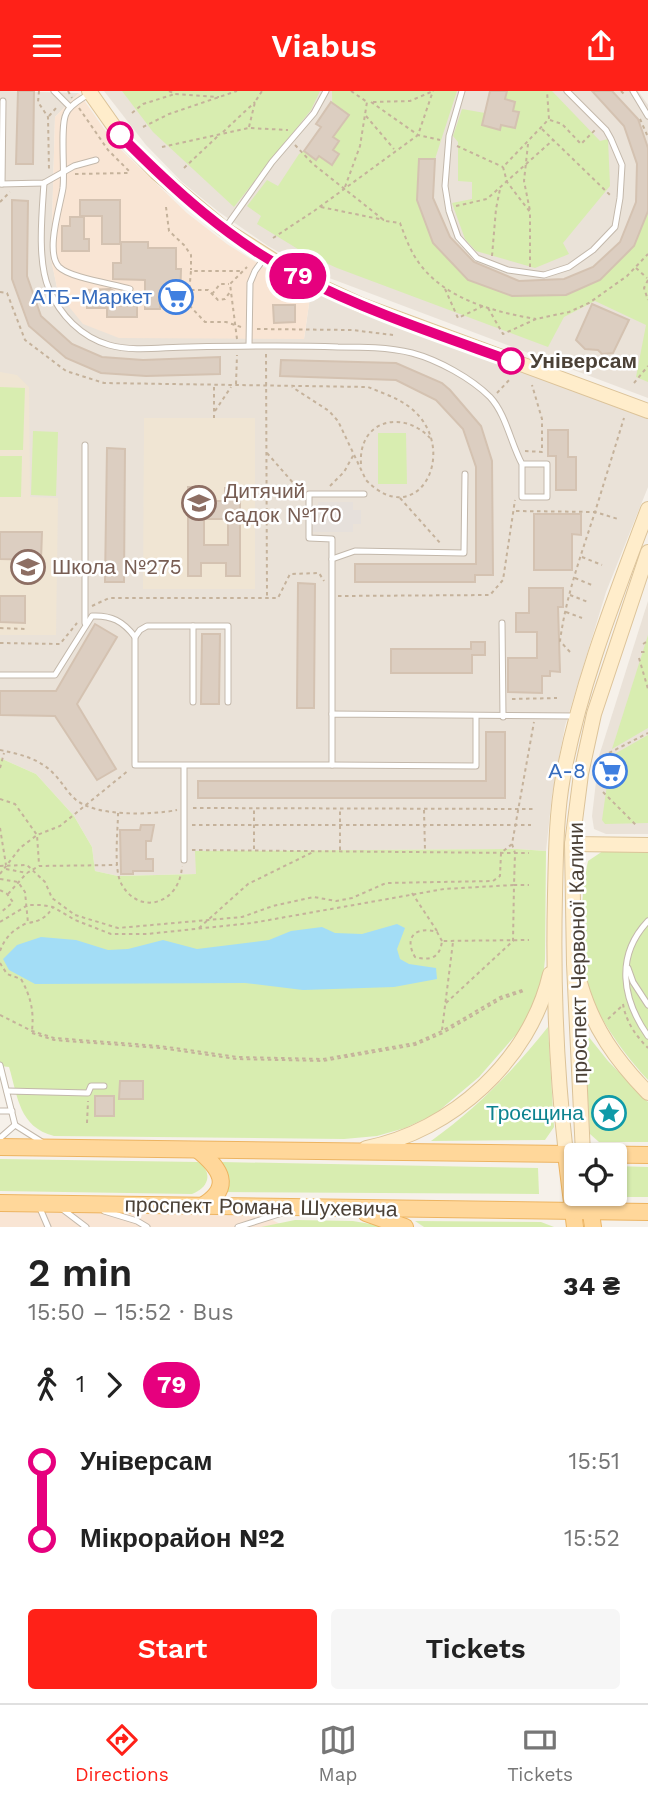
<!DOCTYPE html>
<html lang="en">
<head>
<meta charset="utf-8">
<style>
  body { margin:0; font-family:"Work Sans",sans-serif; background:#f6f6f6; color:#222; height:100vh; display:flex; flex-direction:column; font-size:26px; white-space:nowrap }
  * { box-sizing:border-box; margin:0 }
  p { font-size:23px; color:#767676 }
  .icon { flex:none; width:38px; height:38px; fill:none; stroke:currentColor; stroke-width:2; stroke-linecap:round; stroke-linejoin:round }
  .map { position:relative; height:1136px; overflow:hidden }
  .drawer { display:flex; flex-direction:column; background:#fff; flex:1 }
  .drawer>* { flex:none }
  .badge { padding:0 14px; border-radius:23px; font-size:24px; line-height:46px }
  .fabs { position:absolute; left:564px; top:1052px; display:grid; gap:14px }
  .fabs a { display:grid; place-items:center; width:63px; height:63px; border-radius:7px; background:#fff; box-shadow:0 2px 5px #0004; font-size:35px }
  .map>.badge { position:absolute; translate:-50% -50%; box-shadow:0 0 0 4px #fff }
  .legs { display:flex; align-items:center; gap:10px; height:77px; padding:0 28px; font-size:23px }
  .legs p { margin-inline-start:auto }
  .summary { display:flex; align-items:center; justify-content:space-between; height:119px; padding:0 28px }
  h1 { font-size:38px; font-weight:600; line-height:52px }
  .button { display:flex; gap:14px; margin-top:auto; padding:14px 28px }
  .button a { flex:1; height:80px; border-radius:7px; background:#ff2118; color:#fff; font-size:28px; font-weight:600; line-height:80px; text-align:center }
  .button a+a { background:#f6f6f6; color:#222 }
  ul { padding:0 28px; list-style:none }
  li { display:flex; align-items:center; gap:24px; height:77px; font-size:26px }
  li i { display:grid; place-items:center; width:10px; height:100%; margin:0 9px; background:currentColor }
  li i::after { content:''; width:18px; height:18px; margin:-9px; border:5px solid; border-radius:50%; background:#fff }
  li p { margin-inline-start:auto }
  li:first-child i { background:linear-gradient(#0000 50%,currentColor 0) }
  li:last-child i { background:linear-gradient(currentColor 50%,#0000 0) }
  header { display:flex; justify-content:space-between; align-items:center; height:91px; padding:0 28px; background:#ff2118; color:#fff; font-size:32px; font-weight:600 }
  .dock { display:flex; justify-content:space-around; align-items:center; height:98px; border-top:2px solid #e0e0e0; background:#fff; font-size:19px; color:#767676 }
  .dock a { display:grid; justify-items:center; gap:4px }
  .dock .current { color:#ff2118 }
  .map>svg:first-child { display:block }
  .residential { fill:#eae2d8 }
  .commercial { fill:#f9e5d4 }
  .industrial { fill:#e6e0db }
  .education { fill:#f0e5d3 }
  .green { fill:#d8edb0 }
  .water { fill:#a3ddf6 }
  .building { fill:#dccec1; stroke:#d4c2b1; stroke-width:2; fill-rule:evenodd }
  .lines { fill:none; stroke-linecap:round; stroke-linejoin:round }
  .lane-casing { stroke:#c3b8ab; stroke-width:7 }
  .secondary-casing { stroke:#dcc399; stroke-width:16 }
  .primary-casing { stroke:#edb461; stroke-width:18 }
  .path { stroke:#c5b29b; stroke-width:2; stroke-dasharray:3.5 3.5; stroke-linecap:butt }
  .lane { stroke:#fff; stroke-width:5 }
  .secondary { stroke:#ffedcb; stroke-width:14 }
  .primary { stroke:#ffd79a; stroke-width:16 }
  .line-1-casing { stroke:#fff; stroke-width:16 }
  .line-1 { stroke:#e6007e; stroke-width:10 }
  .stop-1-dot { fill:#fff; stroke:#e6007e; stroke-width:3.5 }
  .labels { text-anchor:middle; stroke-width:5; stroke-linejoin:round; paint-order:stroke }
  .shop-label { font-size:21px; fill:#366cbe; stroke:#fff; text-anchor:end }
  .stop-label { font-size:21px; font-weight:bold; fill:#4b4137; stroke:#fff; text-anchor:start }
  .education-label { font-size:21px; fill:#785e54; stroke:#fff; text-anchor:start }
  .street-label { font-size:21px; fill:#4b4137; stroke:#fff }
  .culture-label { font-size:21px; fill:#0d838f; stroke:#fff; text-anchor:end }
</style>
</head>
<body>
<header><svg class="icon" aria-label="menu" viewBox="0 0 24 24"><path d="M4 6h16M4 12h16M4 18h16"/></svg>Viabus<svg class="icon" aria-label="share" viewBox="0 0 24 24"><path d="M12 15V3M7 8l5-5 5 5M5 13v7h14v-7"/></svg></header>
<div class="map">
<svg width="648" height="1136" viewBox="0 0 648 1136">
  <rect width="100%" height="100%" fill="#f6f1ea"/>
  <g class="residential">
    <polygon points="0,0 79,2 55,26 51,167 58,202 304,248 311,199 372,225 648,328 648,396 606,501 565,635 552,704 546,760 517,758 196,760 196,783 118,785 95,780 92,756 74,725 36,683 0,667"/>
    <polygon points="104,0 638,0 648,14 648,307 316,182 268,155 219,121 182,91 146,54"/>
    <polygon points="648,510 648,743 606,743 594,738 592,725 599,665"/>
  </g>
  <g class="commercial">
    <polygon points="79,2 114,52 187,122 227,153 265,177 311,199 304,248 119,247 83,233 58,202 51,168 55,26"/>
    <polygon points="0,1121 261,1123 284,1135 309,1136 0,1136"/>
  </g>
  <polygon class="industrial" points="318,411 353,411 353,419 361,419 361,433 353,433 353,441 312,441 312,426 318,426"/>
  <g class="education">
    <polygon points="0,281 17,284 29,296 30,406 58,407 56,544 0,544"/>
    <polygon points="144,327 255,327 255,498 143,498"/>
  </g>
  <g class="green">
    <polygon points="122,0 320,0 311,19 234,116 153,41"/>
    <polygon points="332,0 457,0 435,68 419,68 417,109 433,152 468,189 512,205 566,204 600,189 634,155 648,120 648,291 636,286 646,234 595,210 564,226 548,256 337,177 306,163 257,133 261,125 247,115 267,89 278,95 299,63 304,60 316,68 333,59"/>
    <polygon points="507,0 552,0 600,50 608,48 610,95 563,152 569,163 535,177 476,160 465,148 452,112 472,108 472,91 458,90 458,51 453,45 462,18 485,22 482,34 500,38 501,34 515,37 519,22 513,20 515,11 505,8"/>
    <polygon points="0,296 25,297 23,359 0,359"/>
    <polygon points="33,340 58,341 56,405 31,404"/>
    <polygon points="378,342 406,342 407,393 378,393"/>
    <polygon points="0,365 22,365 21,406 0,406"/>
    <polygon points="648,544 648,637 612,658"/>
    <polygon points="648,644 648,732 605,733 602,729 611,665"/>
    <path d="M0 667 36 683 74 725 92 756 95 780 118 785 196 783 195 760 517 758 546 760 545 868 543 888 527 931 479 986 435 1023 405 1037 377 1045 344 1048 54 1045C19 1036 18 1006 9 976L0 975Z"/>
    <path d="M603 760 648 761V989C627 967 599 929 589 899 578 864 580 806 588 770Z"/>
    <path d="M548 936 554 1036 545 1049 431 1050C476 1018 513 980 548 936Z"/>
    <polygon points="584,940 608,970 648,1011 648,1051 599,1051 590,1043"/>
    <path d="M0 1068 198 1071C214 1082 208 1097 192 1103L0 1100Z"/>
    <polygon points="221,1071 538,1077 539,1103 221,1101"/>
    <polygon points="614,1075 648,1076 648,1106 609,1106 609,1103 614,1102"/>
    <polygon points="295,1129 353,1130 388,1136 261,1136"/>
    <polygon points="415,1130 541,1131 554,1136 424,1136"/>
  </g>
  <polygon class="water" points="397,833 405,837 397,858 400,868 409,873 436,877 437,888 394,896 303,899 245,892 35,893 9,879 3,868 17,854 41,846 76,849 108,859 128,858 163,849 197,858 269,849 291,840 322,836 335,842 362,843"/>
  <g class="building">
    <polygon points="18,0 34,0 33,73 16,73"/>
    <polygon points="490,0 507,0 505,8 515,11 513,20 519,21 515,37 501,34 500,39 482,34"/>
    <polygon points="592,0 612,0 638,28 648,57 648,120 634,155 600,189 566,204 512,205 468,189 433,152 417,109 419,68 435,68 433,107 450,146 474,171 519,190 564,188 593,176 620,151 636,111 637,73 624,35"/>
    <polygon points="331,11 349,24 333,46 339,50 333,59 339,63 332,74 319,65 316,69 304,60 321,36 316,33"/>
    <polygon points="12,109 28,110 27,185 41,225 72,253 102,266 143,269 220,266 220,283 146,285 101,282 66,267 29,235 12,188"/>
    <polygon points="80,109 120,109 120,153 102,153 102,125 80,125"/>
    <polygon points="70,126 84,126 84,148 89,148 89,160 62,160 62,135 70,135"/>
    <polygon points="121,151 148,151 148,157 176,157 176,178 181,178 180,212 160,212 160,218 145,218 145,189 113,188 113,172 121,172"/>
    <polygon points="110,198 114,200 114,215 137,214 137,226 107,226 107,217 87,217 87,199"/>
    <polygon points="592,213 629,229 613,262 602,263 598,259 585,258 576,249"/>
    <polygon points="273,214 295,214 295,231 274,232"/>
    <polygon points="281,269 396,272 442,292 450,299 481,335 492,370 493,484 475,484 475,491 355,491 355,473 476,473 476,376 463,338 436,309 396,289 280,285"/>
    <polygon points="548,339 568,339 568,366 576,366 576,399 556,399 556,365 548,365"/>
    <polygon points="107,357 125,358 124,491 105,491"/>
    <path d="M188 396H202V410H225V397H240V485H226V472H201V485H188ZM204 428H228V454H204Z"/>
    <polygon points="534,423 581,423 581,444 572,443 572,479 534,479"/>
    <polygon points="0,441 42,441 41,469 0,468"/>
    <polygon points="298,492 315,493 314,617 297,617"/>
    <polygon points="529,497 563,497 563,516 558,516 560,581 550,580 550,585 542,585 542,602 508,601 508,567 537,567 537,541 516,541 516,522 529,522"/>
    <polygon points="0,505 25,505 25,532 0,531"/>
    <polygon points="95,533 117,546 77,613 116,678 97,689 55,625 0,624 0,600 56,600"/>
    <polygon points="202,543 220,543 219,613 201,613"/>
    <polygon points="471,551 485,551 485,564 472,564 472,582 391,582 391,558 471,558"/>
    <polygon points="486,641 505,641 505,707 198,707 198,690 486,690"/>
    <polygon points="141,734 154,734 151,750 146,750 146,768 153,768 153,780 133,780 133,783 121,783 120,739 140,739"/>
    <polygon points="120,990 143,990 143,1008 119,1008"/>
    <rect x="95" y="1005" width="19" height="20"/>
  </g>
  <g class="lines">
    <g class="lane-casing">
      <g id="lane">
        <polyline points="54,0 70,16"/>
        <polyline points="462,0 449,45 445,95 449,120 458,146 477,167 508,179 544,184 569,176 593,159 615,136 620,107 622,74 611,48 606,39 567,0"/>
        <polyline points="633,0 648,25"/>
        <path d="M90 2C82 8 69 14 66 23 60 35 65 79 63 97 60 116 45 161 59 176 70 187 114 193 130 198"/>
        <path d="M44 92C42 122 37 171 49 198 60 224 81 246 109 254 134 261 163 256 189 256 238 255 288 254 338 256 362 256 388 256 412 262 438 269 471 287 490 306 506 323 511 353 522 373H547V406H522V373"/>
        <polyline points="0,93 44,92 74,75 96,69"/>
        <polyline points="2,93 3,10"/>
        <polyline points="226,136 272,71 314,22 326,0"/>
        <polyline points="249,254 250,192 255,180 265,166"/>
        <polyline points="85,354 85,532"/>
        <polyline points="332,468 332,448 309,447 309,403 364,403"/>
        <polyline points="502,532 503,626"/>
        <polyline points="135,546 140,539 147,535 228,535 228,611"/>
        <path d="M0 584H55L92 525C111 524 123 530 135 546V674H332V623L576 625"/>
        <polyline points="193,611 193,535"/>
        <polyline points="332,623 332,468 355,460 464,462 465,383"/>
        <polyline points="332,674 476,675 476,625"/>
        <polyline points="184,675 184,769"/>
        <path d="M648 830C615 865 622 908 648 945"/>
        <polyline points="628,877 633,891 648,914"/>
        <polyline points="0,974 15,1034 42,1051"/>
        <polyline points="7,1000 88,1002 91,995 104,995"/>
        <polyline points="0,1020 12,1020"/>
        <polyline points="0,1047 15,1034"/>
        <polyline points="39,1115 48,1136"/>
        <polyline points="61,1117 86,1136"/>
        <polyline points="104,1120 137,1130 147,1136"/>
        <polyline points="238,1136 282,1122"/>
      </g>
    </g>
    <g class="secondary-casing">
      <g id="secondary">
        <polyline points="89,0 120,44 156,81 224,138 298,185 361,214 648,320"/>
        <polyline points="572,753 648,754"/>
        <path d="M580 892C593 937 616 969 648 1002"/>
        <path d="M366 1057C452 1040 530 969 550 883"/>
        <path d="M566 1063C556 977 553 889 555 803 556 764 556 725 563 686 580 594 615 506 648 418"/>
        <polyline points="583,1063 574,873 572,753 581,683 594,623 648,461"/>
      </g>
    </g>
    <g class="primary-casing">
      <g id="primary">
        <polyline points="0,1056 648,1064"/>
        <path d="M198 1059C220 1077 234 1096 202 1115"/>
        <polyline points="566,1063 575,1136"/>
        <polyline points="588,1102 593,1136"/>
        <polyline points="0,1112 648,1121"/>
        <polyline points="366,1122 405,1136"/>
      </g>
    </g>
    <g class="path">
      <polyline points="39,0 38,11 48,26 49,79"/>
      <polyline points="68,0 72,7"/>
      <polyline points="169,0 175,3 219,6"/>
      <polyline points="351,0 367,11"/>
      <polyline points="621,0 626,5"/>
      <polyline points="371,11 418,44 440,49"/>
      <polyline points="373,11 410,10 431,1"/>
      <polyline points="79,17 108,59 130,81"/>
      <polyline points="132,22 143,13 175,3"/>
      <polyline points="49,25 57,16"/>
      <polyline points="366,25 394,58"/>
      <polyline points="640,28 648,46"/>
      <polyline points="550,29 562,33 581,53 595,39"/>
      <polyline points="143,36 169,23 237,0"/>
      <polyline points="249,36 255,11 262,0"/>
      <polyline points="542,38 611,105"/>
      <polyline points="223,41 255,11"/>
      <polyline points="528,53 524,90 530,120"/>
      <path d="M295 54 313 73 385 130 400 132C405 145 410 160 419 172 445 208 494 221 536 228"/>
      <polyline points="457,55 503,76"/>
      <polyline points="162,56 249,37 288,39"/>
      <polyline points="184,77 219,44"/>
      <polyline points="75,83 130,82"/>
      <polyline points="345,96 360,55 367,11"/>
      <polyline points="0,111 10,101"/>
      <polyline points="456,115 487,108 553,49"/>
      <polyline points="166,116 169,140 184,154 191,164 191,179"/>
      <polyline points="321,116 384,129"/>
      <polyline points="273,147 314,120 418,44 433,0"/>
      <polyline points="492,165 496,118 500,98"/>
      <polyline points="530,176 530,121 507,91 503,76 549,28 547,0"/>
      <polyline points="636,177 647,187"/>
      <polyline points="648,189 644,197 648,209"/>
      <polyline points="445,198 458,227 483,215"/>
      <polyline points="191,199 208,199 218,209 225,208 230,201"/>
      <path d="M0 201 7 202 25 249 66 280 104 292 368 296C382 302 399 307 412 318 461 360 417 442 366 389L338 330 329 320 292 296"/>
      <polyline points="212,203 220,193 229,193"/>
      <polyline points="488,217 503,243 536,228 569,221 589,212 627,185 648,163"/>
      <polyline points="241,236 226,231 205,231 188,213 191,180 243,180"/>
      <polyline points="257,238 352,239 393,244"/>
      <polyline points="237,248 230,193 247,176"/>
      <polyline points="266,263 267,506"/>
      <polyline points="634,292 648,275"/>
      <polyline points="236,293 237,264"/>
      <polyline points="214,296 214,327"/>
      <polyline points="497,302 511,287"/>
      <polyline points="215,320 231,296"/>
      <polyline points="525,360 542,361 542,328 532,294"/>
      <polyline points="267,362 302,402"/>
      <path d="M361 373C358 329 403 318 430 347"/>
      <polyline points="330,395 344,381 354,363"/>
      <polyline points="400,407 441,453"/>
      <polyline points="516,420 595,421 624,327"/>
      <polyline points="582,466 602,474"/>
      <polyline points="575,487 594,495"/>
      <polyline points="570,504 588,511"/>
      <polyline points="338,505 490,504 503,489 515,409"/>
      <polyline points="92,515 109,507 278,507 290,483 319,482 324,490"/>
      <polyline points="566,521 582,527"/>
      <polyline points="0,537 26,538"/>
      <polyline points="0,552 60,553 77,532"/>
      <polyline points="643,553 648,550"/>
      <path d="M570 561 560 550C566 505 581 464 595 421L618 428"/>
      <polyline points="641,561 648,561"/>
      <polyline points="639,567 648,598"/>
      <polyline points="512,608 557,607"/>
      <path d="M0 659C20 663 40 668 54 683 62 691 67 701 75 708 95 726 152 724 177 719"/>
      <polyline points="609,662 648,642"/>
      <polyline points="0,677 4,662"/>
      <polyline points="603,701 636,734"/>
      <polyline points="0,708 15,713 37,744 39,773"/>
      <polyline points="193,717 533,718"/>
      <polyline points="424,719 425,759"/>
      <path d="M118 722C118 740 113 780 122 794 140 825 180 813 182 775"/>
      <polyline points="192,734 531,734"/>
      <polyline points="0,737 6,774"/>
      <polyline points="254,758 254,718"/>
      <polyline points="192,759 515,762 512,753 534,631"/>
      <polyline points="340,759 340,719"/>
      <polyline points="0,775 27,774 45,791 52,807 75,824 118,837 242,826 273,815 314,806 336,810 352,807 386,792 493,790 500,785 501,762 512,753"/>
      <polyline points="6,778 27,782 39,775 117,774"/>
      <polyline points="0,783 20,757 37,744 60,735 129,679"/>
      <path d="M0 788 18 791 25 801 28 832C40 830 46 827 53 816"/>
      <polyline points="0,799 7,803 13,811 0,822"/>
      <polyline points="412,802 437,840"/>
      <polyline points="8,803 25,784"/>
      <polyline points="0,831 28,814 41,814 53,816 75,829 111,843 147,843 252,832 444,798 514,794 515,762 529,762"/>
      <polyline points="199,837 248,793 313,761"/>
      <path d="M442 850 437 841C417 835 403 845 415 866 430 870 440 867 442 850L529 849"/>
      <path d="M0 860C5 846 14 838 27 832"/>
      <path d="M0 872 7 883 21 888C31 906 34 920 32 940"/>
      <polyline points="446,912 513,850 514,794 529,794"/>
      <path d="M623 913C626 931 636 945 648 957"/>
      <polyline points="0,924 32,940 54,947 160,955 238,966 323,968 415,952 442,940 500,906 525,898"/>
      <polyline points="608,928 622,915"/>
      <polyline points="442,939 453,851"/>
      <polyline points="32,942 54,949 160,957 237,968 323,970 415,954 443,942 501,908 524,900"/>
      <polyline points="87,1032 88,1010"/>
    </g>
    <use href="#lane" class="lane"/>
    <use href="#secondary" class="secondary"/>
    <use href="#primary" class="primary"/>
  </g>
  <g class="lines">
    <g class="line-1-casing">
      <path id="line-1" d="M120 44C173 98 230 150 298 185 366 220 439 244 511 270"/>
    </g>
    <use href="#line-1" class="line-1"/>
  </g>
  <defs>
    <g id="supermarket-ring" transform="scale(1.75)"><circle r="9.5" fill="#fff" stroke="#3f7fe0" stroke-width="1.5"/><path d="M-6-5.5h2.5l.6 2H6L4.5 2H-2.5L-4.4-4H-6ZM-1.5 3.2a1.3 1.3 0 1 0 .1 0ZM3 3.2a1.3 1.3 0 1 0 .1 0Z" fill="#3f7fe0"/></g>
    <g id="school-ring" transform="scale(1.75)"><circle r="9.5" fill="#fff" stroke="#8d6e63" stroke-width="1.5"/><path d="M0-5L7-2L0 1L-7-2ZM-4 1L0 2.5L4 1V4Q0 6-4 4Z" fill="#8d6e63"/></g>
    <g id="sight-ring" transform="scale(1.75)"><circle r="9.5" fill="#fff" stroke="#0f9aa8" stroke-width="1.5"/><path d="M0-6L1.8-2.2L6-1.7L2.9 1.2L3.7 5.4L0 3.3L-3.7 5.4L-2.9 1.2L-6-1.7L-1.8-2.2Z" fill="#0f9aa8"/></g>
  </defs>
  <g fill-rule="evenodd">
    <use href="#supermarket-ring" x="176" y="206"/>
    <use href="#school-ring" x="199" y="412"/>
    <use href="#school-ring" x="28" y="476"/>
    <use href="#supermarket-ring" x="610" y="680"/>
    <use href="#sight-ring" x="609" y="1022"/>
  </g>
  <g class="stop-1-dot">
    <circle cx="120" cy="44" r="12"/>
    <circle cx="511" cy="270" r="12"/>
  </g>
  <g class="labels">
    <g class="shop-label">
      <text x="152" y="213">АТБ-Маркет</text>
      <text x="586" y="687">А-8</text>
    </g>
    <g class="stop-label">
      <text x="530" y="277">Універсам</text>
    </g>
    <g class="education-label">
      <text x="224" y="407">Дитячий<tspan x="224" dy="24">садок №170</tspan></text>
      <text x="52" y="483">Школа №275</text>
    </g>
    <g class="street-label">
      <text transform="translate(578 862) rotate(-91)" y="7">проспект Червоної Калини</text>
      <text transform="translate(261 1116) rotate(1)" y="7">проспект Романа Шухевича</text>
    </g>
    <g class="culture-label">
      <text x="584" y="1029">Троєщина</text>
    </g>
  </g>
</svg>
<div class="fabs">
<a><svg class="icon" aria-label="locate" viewBox="0 0 24 24"><circle cx="12" cy="12" r="6"/><path d="M12 2v4M12 18v4M2 12h4M18 12h4"/></svg></a>
</div>
<b class="badge" style="left:298px;top:185px;background:#e6007e;color:#fff">79</b>
</div>
<section class="drawer">
<div class="summary"><div><h1>2 min</h1><p>15:50 – 15:52 · Bus</p></div><b>34 ₴</b></div>
<div class="legs"><svg class="icon" aria-label="walk" viewBox="0 0 24 24"><circle cx="13" cy="4" r="2"/><path d="M13 8l-2 6 4 7M11 14l-3 7M7 12l3-4h3l4 4"/></svg>1<svg class="icon" aria-label="forward" viewBox="0 0 24 24"><path d="M9 5l7 7-7 7"/></svg><b class="badge" style="background:#e6007e;color:#fff">79</b></div>
<ul>
<li><i style="color:#e6007e"></i><b>Універсам</b><p>15:51</p></li>
<li><i style="color:#e6007e"></i><b>Мікрорайон №2</b><p>15:52</p></li>
</ul>
<div class="button"><a>Start</a><a>Tickets</a></div>
</section>
<nav class="dock">
<a class="current"><svg class="icon" aria-label="directions" viewBox="0 0 24 24"><path d="M12 3l9 9-9 9-9-9zM9 14v-3h6M13 9l2 2-2 2"/></svg>Directions</a>
<a><svg class="icon" aria-label="map" viewBox="0 0 24 24"><path d="M3 6l6-2 6 2 6-2v14l-6 2-6-2-6 2zM9 4v14M15 6v14"/></svg>Map</a>
<a><svg class="icon" aria-label="tickets" viewBox="0 0 24 24"><path d="M3 7h18v10H3zM15 7v10"/></svg>Tickets</a>
</nav>
</body>
</html>
